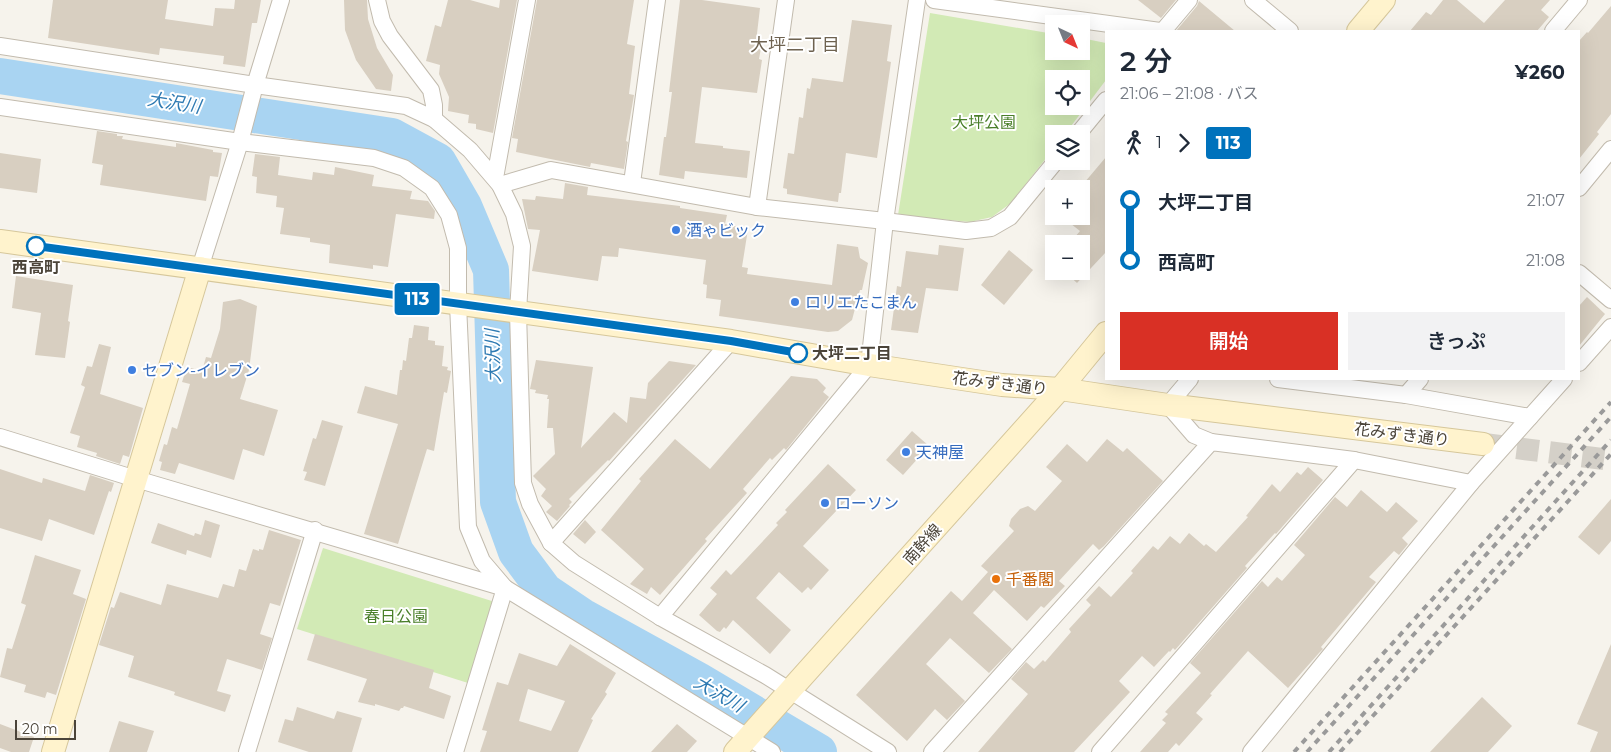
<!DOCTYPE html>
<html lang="ja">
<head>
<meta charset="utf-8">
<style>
  body { margin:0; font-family:Montserrat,"Noto Sans JP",sans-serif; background:#f2f2f3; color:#1f2937; height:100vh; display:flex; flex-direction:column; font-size:19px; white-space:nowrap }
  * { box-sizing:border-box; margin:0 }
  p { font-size:16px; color:#747a83 }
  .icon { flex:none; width:28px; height:28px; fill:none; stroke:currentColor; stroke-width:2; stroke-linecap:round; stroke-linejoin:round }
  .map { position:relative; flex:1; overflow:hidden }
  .side { position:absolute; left:1105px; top:30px; width:475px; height:350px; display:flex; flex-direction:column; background:#fff; border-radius:0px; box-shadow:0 5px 20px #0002 }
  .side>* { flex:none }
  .badge { padding:0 10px; border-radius:4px; font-size:18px; line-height:32px }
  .needle { width:32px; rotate:137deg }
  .fabs { position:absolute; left:1045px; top:15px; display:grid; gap:10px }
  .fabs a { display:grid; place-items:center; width:45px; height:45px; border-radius:0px; background:#fff; box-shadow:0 5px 20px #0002; font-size:25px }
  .scale { position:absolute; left:15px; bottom:12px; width:61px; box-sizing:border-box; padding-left:5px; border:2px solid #4b4439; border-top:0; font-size:14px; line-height:18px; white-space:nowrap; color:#4b4439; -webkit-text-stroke:4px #fff; paint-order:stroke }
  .map>.badge { position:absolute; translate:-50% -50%; box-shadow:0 0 0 2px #fff }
  .legs { display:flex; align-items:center; gap:8px; height:55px; padding:0 15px; font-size:16px }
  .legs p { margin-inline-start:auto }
  .summary { display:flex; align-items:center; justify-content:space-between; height:85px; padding:0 15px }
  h1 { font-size:28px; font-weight:600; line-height:38px }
  .cta { display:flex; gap:10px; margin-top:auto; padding:10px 15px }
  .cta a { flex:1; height:58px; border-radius:0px; background:#d93025; color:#fff; font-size:20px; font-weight:600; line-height:58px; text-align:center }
  .cta a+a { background:#f2f2f3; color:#1f2937 }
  ul { padding:0 15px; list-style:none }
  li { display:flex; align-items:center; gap:18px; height:60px; font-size:19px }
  li i { display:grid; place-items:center; width:8px; height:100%; margin:0 6px; background:currentColor }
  li i::after { content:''; width:12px; height:12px; margin:-6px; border:4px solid; border-radius:50%; background:#fff }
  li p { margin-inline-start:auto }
  li:first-child i { background:linear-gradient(#0000 50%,currentColor 0) }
  li:last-child i { background:linear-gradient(currentColor 50%,#0000 0) }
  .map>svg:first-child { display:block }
  .green { fill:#d2eab5; fill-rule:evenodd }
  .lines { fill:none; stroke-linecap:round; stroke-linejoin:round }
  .river { stroke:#a9d4f2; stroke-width:36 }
  .building { fill:#d8cfc1; fill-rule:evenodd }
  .secondary-tunnel { stroke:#d4d0c8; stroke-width:22; stroke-dasharray:22 11; stroke-linecap:butt }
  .street-casing { stroke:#c2bbae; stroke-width:18 }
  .secondary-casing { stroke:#d6c79b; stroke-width:24 }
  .street { stroke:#fff; stroke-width:16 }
  .secondary { stroke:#fff3cd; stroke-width:22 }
  .rail { stroke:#9a9a9a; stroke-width:4; stroke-dasharray:6 6; stroke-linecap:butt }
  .line-1-casing { stroke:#fff; stroke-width:11 }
  .line-1 { stroke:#0072bc; stroke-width:8 }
  .shop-dot { fill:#3f7fe0; stroke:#fff; stroke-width:2 }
  .stop-1-dot { fill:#fff; stroke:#0072bc; stroke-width:2.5 }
  .food-dot { fill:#e8710a; stroke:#fff; stroke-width:2 }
  .labels { text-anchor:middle; stroke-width:4; stroke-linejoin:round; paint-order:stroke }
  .park-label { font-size:16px; fill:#4a7f2a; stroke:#fff }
  .shop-label { font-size:16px; fill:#366cbe; stroke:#fff; text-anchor:start }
  .stop-label { font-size:16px; font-weight:bold; fill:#4b4439; stroke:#fff }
  .street-label { font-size:16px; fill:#4b4439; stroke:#fff }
  .food-label { font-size:16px; fill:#c56008; stroke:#fff; text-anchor:start }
  .neighbourhood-label { font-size:18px; fill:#6e6250; stroke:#fff }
  .water-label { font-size:18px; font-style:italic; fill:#2e7ab2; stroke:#fff }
</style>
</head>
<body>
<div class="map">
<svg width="1611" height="752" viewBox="0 0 1611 752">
  <rect width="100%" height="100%" fill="#f6f3ec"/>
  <g class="green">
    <path d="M930 13 1054 34V51H1081V38L1106 43V80L1065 134H1054V148L1011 203 992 217 970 222 898 215ZM1054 79H1081V106H1054Z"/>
    <polygon points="323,548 495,602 468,683 297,629"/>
  </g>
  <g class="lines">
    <polyline class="river" points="0,76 392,136 438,161 464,206 491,270 498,502 516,552 545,591 582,616 698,680 819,752"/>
  </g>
  <g class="building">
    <polygon points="53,0 168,0 165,19 213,26 215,8 234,9 235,0 261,0 257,23 252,23 245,67 223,64 224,56 160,48 159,55 48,38"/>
    <polygon points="344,0 367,0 368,19 377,48 393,75 391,91 376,89 356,60 345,30"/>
    <polygon points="448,0 470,0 499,8 500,0 517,0 493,133 476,129 476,124 468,123 469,115 448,111 449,97 439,74 440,65 426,61 435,25 441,27"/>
    <polygon points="537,0 634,0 627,44 635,46 629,94 634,95 626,141 628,142 624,169 591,163 590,167 516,152 518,139 512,138"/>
    <polygon points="680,0 702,0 760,8 756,42 759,43 758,48 761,48 759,59 762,60 757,93 702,87 695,143 723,146 723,148 750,151 747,178 685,171 684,179 659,175 664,137 666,137 672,92 669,92"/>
    <polygon points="1138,0 1176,0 1161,18"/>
    <polygon points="1443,0 1457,0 1484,23 1505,0 1550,0 1541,10 1549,17 1537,31 1410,31 1426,12 1431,15"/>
    <polygon points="1199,1 1235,31 1176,31 1197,6"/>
    <polygon points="1611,6 1611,114 1597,132 1599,134 1579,159 1579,41 1587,32 1588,33"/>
    <polygon points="852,20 892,25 887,61 891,62 877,158 846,153 841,193 839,193 838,202 787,194 787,189 783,188 788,153 794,154 799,117 803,118 807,88 810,89 812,78 843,82"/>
    <polygon points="97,131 117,134 117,136 123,136 122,139 176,147 176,143 213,150 213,152 222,153 218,177 210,176 206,201 100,185 103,165 92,163"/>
    <polygon points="0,153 41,159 37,193 0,188"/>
    <polygon points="255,154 280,157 278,175 312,180 313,172 334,175 335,167 374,175 372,186 412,191 410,199 428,201 435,211 434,219 396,214 388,267 373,265 373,269 329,263 330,245 310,242 310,238 280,234 284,208 276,207 277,196 256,193 257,177 252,176"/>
    <polygon points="1106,157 1106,252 1077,283 1064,271 1081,271 1081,244 1069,244 1080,231 1061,216 1081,216 1081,189 1079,189"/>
    <polygon points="565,183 588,187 587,195 680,206 680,208 727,215 725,224 748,229 742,267 748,268 747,274 832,285 837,244 858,247 860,258 868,263 862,290 860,290 852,320 838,331 828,332 719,316 721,300 706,298 707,285 703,284 706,260 619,248 618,257 602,256 598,281 532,271 540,230 528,229 522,199 535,200 536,196 563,199"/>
    <polygon points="939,245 964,248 958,291 926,288 918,333 891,330 897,286 901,287 906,251 938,255"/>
    <polygon points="1009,250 1033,270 1004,305 981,285"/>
    <polygon points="16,276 73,285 68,321 70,322 65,358 35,355 41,313 12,308"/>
    <polygon points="1587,297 1605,314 1579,346 1579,306"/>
    <polygon points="240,299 257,306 249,370 240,399 278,410 264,456 243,449 234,480 179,463 175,474 160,470 162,462 159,461 164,444 167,445 172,427 177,429 190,384 182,382 187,367 202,371 206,357 211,358 220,329 223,302"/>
    <polygon points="414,325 429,327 428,340 435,341 435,345 444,346 442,366 448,367 447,370 451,371 447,393 444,392 434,451 427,449 398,544 364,534 398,424 357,413 365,386 397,395 400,370 402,370 403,360 406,361 409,338 412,338"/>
    <polygon points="99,344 111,347 100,394 143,408 129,457 123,455 120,464 96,456 97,453 77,447 80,436 70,433 85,387 81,385 87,366 92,367"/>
    <polygon points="536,360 593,367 581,448 614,412 627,423 630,397 646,399 648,383 669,361 696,365 609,461 608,460 569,499 572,502 569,505 570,506 557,521 546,512 552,506 541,496 546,489 533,476 555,454 553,428 547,428 549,399 547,399 548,395 535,393 536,390 530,389"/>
    <polygon points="791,376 817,379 826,388 823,392 829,397 786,450 784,448 772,460 770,458 743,489 747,493 705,539 707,541 660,595 651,587 647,594 630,584 644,569 601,530 641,481 639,479 675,439 710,469"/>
    <polygon points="322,420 343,426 325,486 304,480 307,472 303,471 313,438 316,439"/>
    <polygon points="912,431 929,446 903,475 886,460"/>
    <polygon points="1107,439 1123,452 1127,448 1163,481 1104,546 1099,550 1093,544 1059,581 1065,586 1044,608 1041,606 1027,621 994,590 973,613 1012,649 989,673 950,638 926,664 965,701 947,720 935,709 907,741 856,695 951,591 962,601 988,572 981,566 1014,531 1009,526 1011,519 1020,509 1028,506 1035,511 1062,481 1046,467 1067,444 1087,462"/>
    <polygon points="828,464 856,490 803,546 829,570 811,590 808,587 802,593 779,572 756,598 791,630 770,654 733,620 726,629 724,627 720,632 717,631 699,615 717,594 710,588 726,570 731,575 778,525 776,523 787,512 785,510"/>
    <polygon points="1308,467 1323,480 1276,534 1275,533 1245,566 1247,568 1175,650 1173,648 1170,652 1169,651 1154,667 1142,656 1119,681 1130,692 1074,752 978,752 1028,694 1011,679 1026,662 1034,669 1043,660 1045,662 1071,632 1069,629 1091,605 1086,600 1099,586 1111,597 1133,573 1131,571 1153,546 1158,550 1170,536 1180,544 1189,533 1204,546 1206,544 1216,552 1248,517 1246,516 1272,484 1280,492 1297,472 1301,475"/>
    <polygon points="0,469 42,483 43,478 85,491 90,475 114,483 111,492 109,491 94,535 49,519 42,541 0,528"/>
    <polygon points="1361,490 1387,512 1396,502 1418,521 1402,538 1408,544 1399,555 1394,551 1369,577 1376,582 1321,647 1323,649 1319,653 1288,688 1248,651 1210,694 1212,695 1196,713 1203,719 1179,746 1176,743 1168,752 1140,752 1166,723 1162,720 1168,714 1165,712 1201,673 1190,663 1262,581 1268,587 1277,577 1282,581 1305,555 1294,545 1335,497 1347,507"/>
    <polygon points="1611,499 1611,541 1599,555 1578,537"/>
    <polygon points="205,520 220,525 211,558 187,550 186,555 151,543 158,523 194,536 195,533 201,535"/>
    <polygon points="585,520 596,532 585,544 573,534"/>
    <polygon points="269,530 301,540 280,606 270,603 260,634 272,638 262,670 227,659 217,691 231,695 225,712 174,695 175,692 128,677 134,656 99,645 111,607 114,608 120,592 161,605 167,584 218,598 223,584 234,587 239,569 246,571 253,549 259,551 259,549 263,550"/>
    <polygon points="35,555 81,570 73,594 86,599 56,695 47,692 45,698 24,692 26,685 0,677 7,648 12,649 26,605 21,603"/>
    <polygon points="315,634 434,670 429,688 451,696 444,719 404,706 403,708 401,708 399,711 375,704 375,706 358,702 367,679 307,660"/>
    <path d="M570 644 616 673 605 692 607 694 591 719 593 720 578 752H480L487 731 482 730 497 682 508 685 519 653 557 666ZM528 689 565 701 551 731 519 721Z"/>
    <polygon points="1611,644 1611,752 1590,752 1598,732 1577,724"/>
    <polygon points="1482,697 1512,726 1488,752 1430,752"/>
    <polygon points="297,707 334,719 337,711 362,718 352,752 309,752 278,742 285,719 293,721"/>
    <polygon points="119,721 154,731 147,752 109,752"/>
    <polygon points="0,724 34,737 29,752 11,752 0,748"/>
    <polygon points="677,724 697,741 687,752 651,752"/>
  </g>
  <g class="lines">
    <polyline class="secondary-tunnel" points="1484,444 1611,460"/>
    <g class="street-casing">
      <g id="street">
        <polyline points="377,0 382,21 390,36 431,90 434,105 434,119"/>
        <polyline points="934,0 1160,31"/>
        <polyline points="1253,0 1290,31"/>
        <polyline points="1163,31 1189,0"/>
        <polyline points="1553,31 1579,0"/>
        <polyline points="0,46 255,85 406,106 434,119 470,150 500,185 514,214 522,246 518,312 523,483 530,504 551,543 574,563 660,617 765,675 888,752"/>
        <polyline points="0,107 240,142 374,158 404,168 432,188 449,215 458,248 458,304 468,527 482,561 505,588"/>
        <polyline points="1078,134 1106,100"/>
        <polyline points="495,178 527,0"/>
        <polyline points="632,183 657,0"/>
        <polyline points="500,185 551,170 757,207 885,221 966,231 991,228 1010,217 1056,161"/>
        <polyline points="1579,188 1611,149"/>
        <polyline points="757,207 786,0"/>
        <polyline points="200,268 240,142 255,85 281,0"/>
        <polyline points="1579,273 1611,300"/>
        <polyline points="1579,363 1611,327"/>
        <polyline points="1190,379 1168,405 1194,435 1211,442"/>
        <polyline points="1278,379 1406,395 1530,417"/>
        <polyline points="1406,395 1420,379"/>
        <polyline points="0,437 136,479 505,588 772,752"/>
        <polyline points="551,543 731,341"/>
        <polyline points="660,617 869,365 885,221 917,0"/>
        <polyline points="247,752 315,530"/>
        <polyline points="455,752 505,588"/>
        <polyline points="932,752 1211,442 1354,460 1471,483"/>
        <polyline points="1100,752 1354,460"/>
        <polyline points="1251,752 1471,483 1564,379"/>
      </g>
    </g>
    <g class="secondary-casing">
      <g id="secondary">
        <polyline points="1358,31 1384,0"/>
        <polyline points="0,241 731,341 869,365 1002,385 1060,389 1168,405 1483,444"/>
        <polyline points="53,752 200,268"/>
        <polyline points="735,752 1060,389 1106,333"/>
      </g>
    </g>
    <use href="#street" class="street"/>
    <use href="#secondary" class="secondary"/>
    <g class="rail">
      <polyline points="1294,752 1611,402"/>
      <polyline points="1307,752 1611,417"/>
      <polyline points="1329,752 1611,440"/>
      <polyline points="1340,752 1611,454"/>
    </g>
  </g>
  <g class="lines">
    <g class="line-1-casing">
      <polyline id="line-1" points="36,246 731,341 798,353"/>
    </g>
    <use href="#line-1" class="line-1"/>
  </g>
  <g class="shop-dot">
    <circle cx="676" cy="230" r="5"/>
    <circle cx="795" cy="302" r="5"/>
    <circle cx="132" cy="370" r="5"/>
    <circle cx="906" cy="452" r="5"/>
    <circle cx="825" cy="503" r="5"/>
  </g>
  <g class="stop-1-dot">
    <circle cx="36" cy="246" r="9"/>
    <circle cx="798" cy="353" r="9"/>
  </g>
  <circle class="food-dot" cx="996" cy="579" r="5"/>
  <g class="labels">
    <g class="park-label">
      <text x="984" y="128">大坪公園</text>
      <text x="396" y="622">春日公園</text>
    </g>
    <g class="shop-label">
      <text x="686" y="236">酒ゃビック</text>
      <text x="805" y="308">ロリエたこまん</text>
      <text x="142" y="376">セブン-イレブン</text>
      <text x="916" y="458">天神屋</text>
      <text x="835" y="509">ローソン</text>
    </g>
    <g class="stop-label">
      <text x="36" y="273">西高町</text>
      <text x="812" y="359" text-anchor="start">大坪二丁目</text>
    </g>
    <g class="street-label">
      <text transform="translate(1000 383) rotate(7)" y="6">花みずき通り</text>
      <text transform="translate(1402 434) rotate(7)" y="6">花みずき通り</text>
      <text transform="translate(922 544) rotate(-48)" y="6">南幹線</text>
    </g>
    <g class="food-label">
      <text x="1006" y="585">千番閣</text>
    </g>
    <g class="neighbourhood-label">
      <text x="795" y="51">大坪二丁目</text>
    </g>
    <g class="water-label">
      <text transform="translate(174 103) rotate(9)" y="6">大沢川</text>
      <text transform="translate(493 356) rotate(-92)" y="6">大沢川</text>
      <text transform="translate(719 694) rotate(30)" y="6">大沢川</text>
    </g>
  </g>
</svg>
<div class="fabs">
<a><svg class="needle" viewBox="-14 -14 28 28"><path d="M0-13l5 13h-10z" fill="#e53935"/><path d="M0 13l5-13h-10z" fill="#747a83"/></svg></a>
<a><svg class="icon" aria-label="locate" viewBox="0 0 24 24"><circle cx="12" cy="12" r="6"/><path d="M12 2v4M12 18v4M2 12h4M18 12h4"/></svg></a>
<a><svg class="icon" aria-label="layers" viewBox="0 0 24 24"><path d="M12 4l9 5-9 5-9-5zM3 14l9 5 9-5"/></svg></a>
<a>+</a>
<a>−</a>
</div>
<div class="scale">20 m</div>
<b class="badge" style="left:417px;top:299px;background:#0072bc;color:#fff">113</b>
<section class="side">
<div class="summary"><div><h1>2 分</h1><p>21:06 – 21:08 · バス</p></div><b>¥260</b></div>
<div class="legs"><svg class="icon" aria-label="walk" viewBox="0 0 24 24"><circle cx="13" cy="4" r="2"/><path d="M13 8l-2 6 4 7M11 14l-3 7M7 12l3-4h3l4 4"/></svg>1<svg class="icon" aria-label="forward" viewBox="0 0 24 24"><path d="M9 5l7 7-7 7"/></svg><b class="badge" style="background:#0072bc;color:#fff">113</b></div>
<ul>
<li><i style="color:#0072bc"></i><b>大坪二丁目</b><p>21:07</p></li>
<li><i style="color:#0072bc"></i><b>西高町</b><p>21:08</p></li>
</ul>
<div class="cta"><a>開始</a><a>きっぷ</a></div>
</section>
</div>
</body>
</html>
